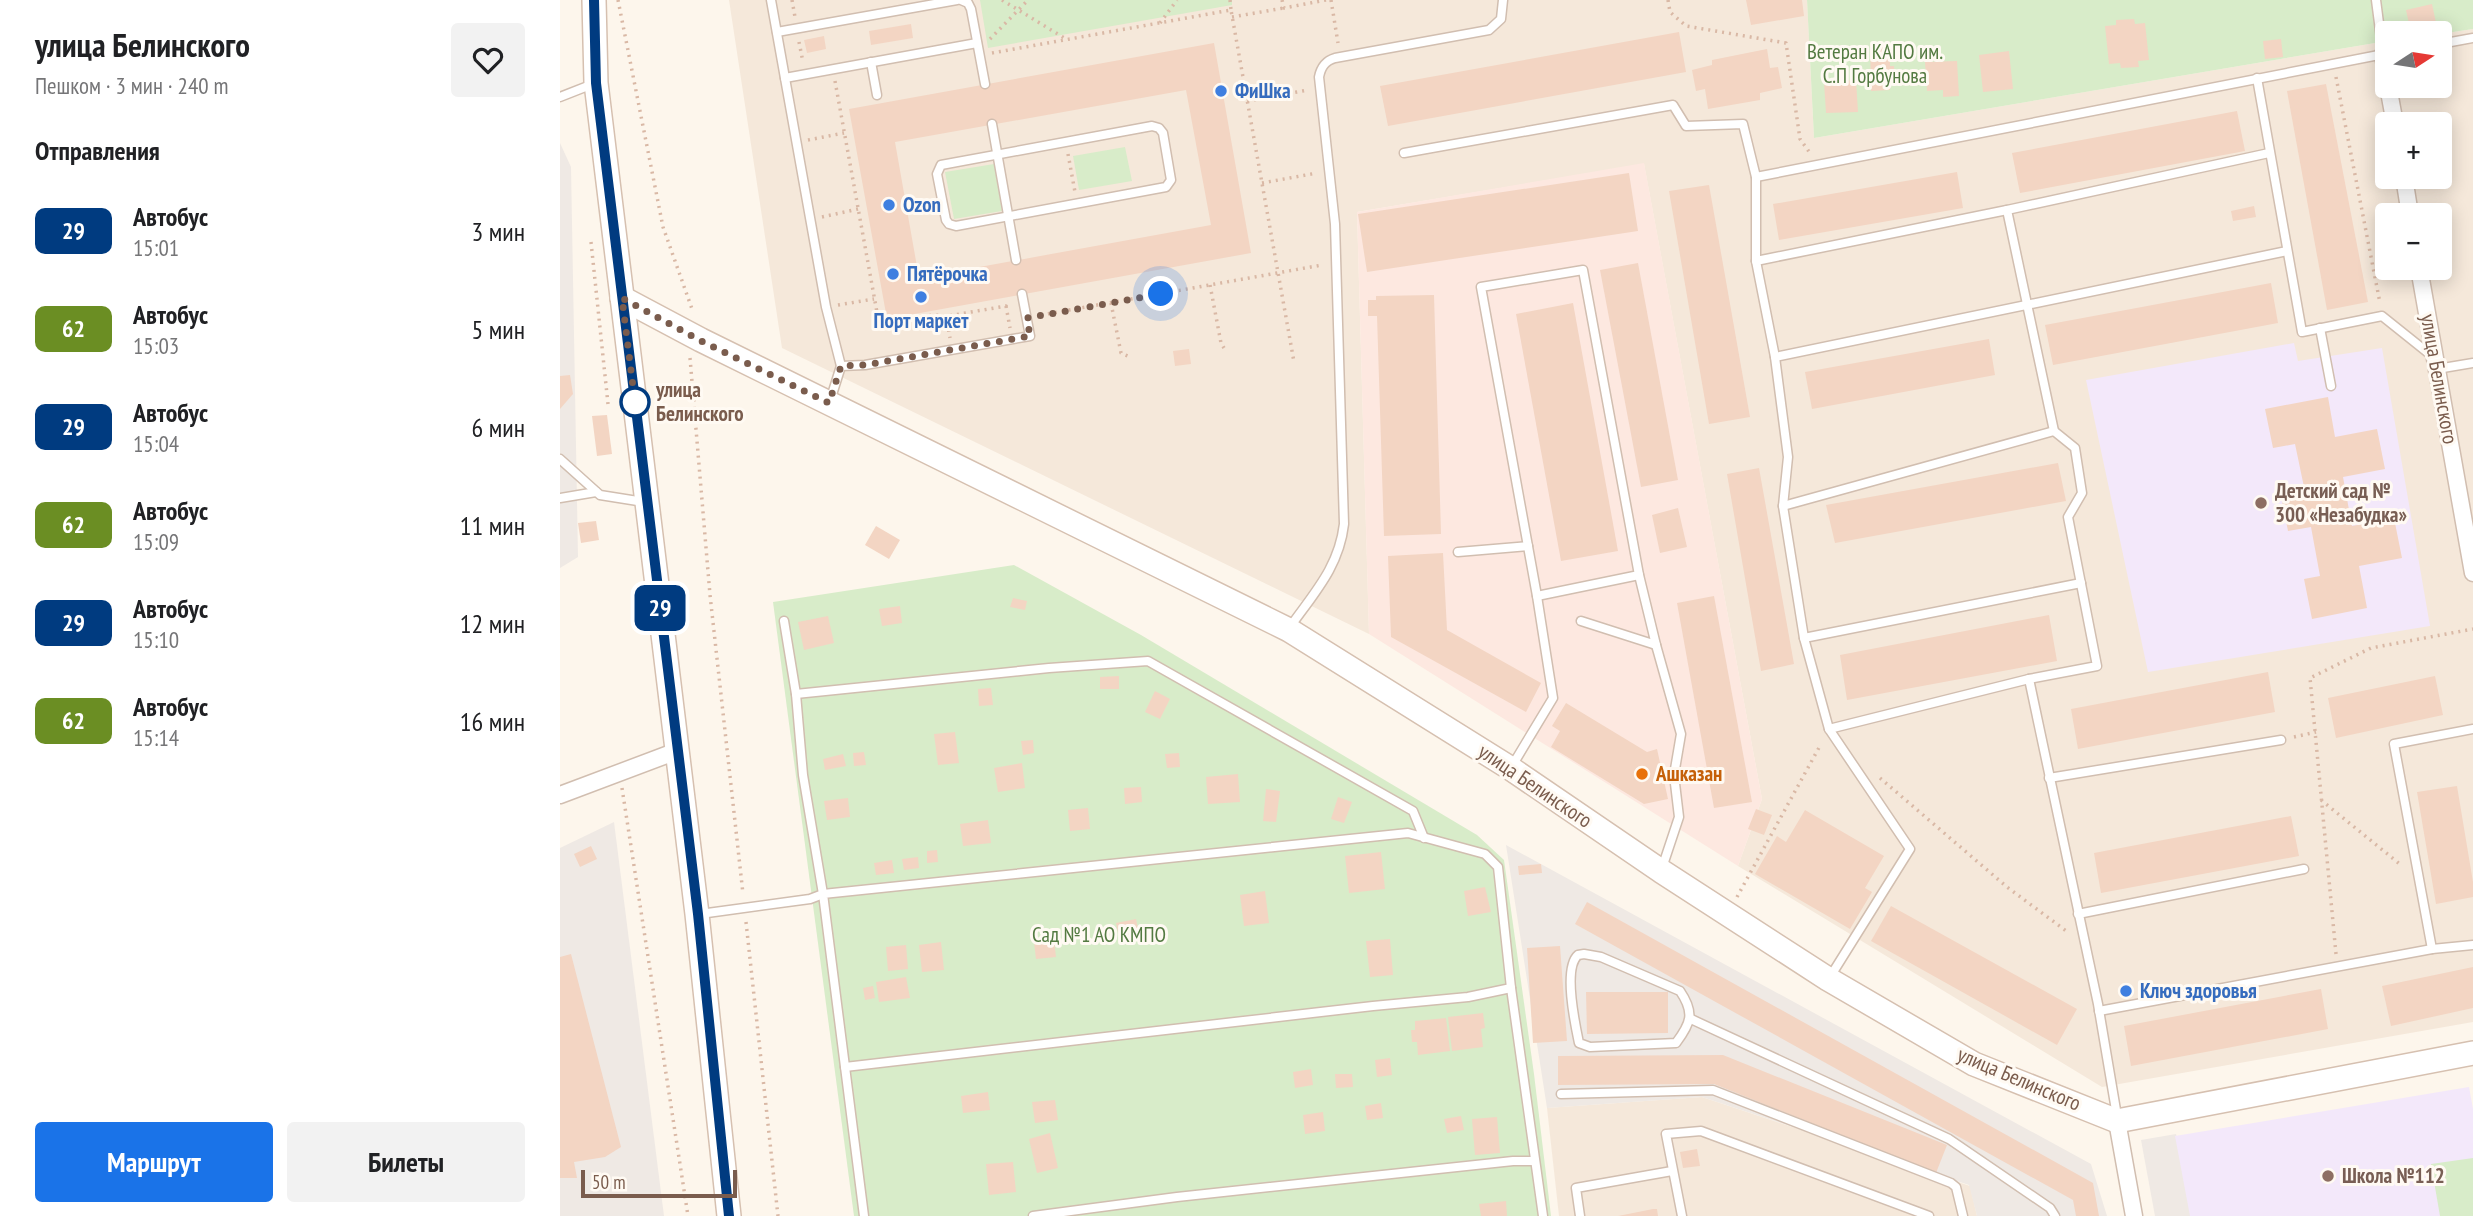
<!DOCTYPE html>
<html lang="ru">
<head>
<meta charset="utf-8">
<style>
  body { margin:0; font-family:"PT Sans Narrow",sans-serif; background:#f2f2f2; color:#202124; height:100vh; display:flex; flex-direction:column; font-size:26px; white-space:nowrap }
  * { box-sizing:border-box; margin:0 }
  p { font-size:23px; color:#757577 }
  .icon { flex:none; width:38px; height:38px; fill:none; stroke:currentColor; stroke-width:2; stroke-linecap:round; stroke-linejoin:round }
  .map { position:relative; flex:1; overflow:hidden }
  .side { display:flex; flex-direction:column; background:#fff; width:560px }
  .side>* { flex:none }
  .badge { padding:0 14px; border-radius:10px; font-size:24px; line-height:46px }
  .needle { width:46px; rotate:78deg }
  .fabs { position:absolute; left:1815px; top:21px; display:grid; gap:14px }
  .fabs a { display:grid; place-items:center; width:77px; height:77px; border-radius:7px; background:#fff; box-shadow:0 4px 18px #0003; font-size:35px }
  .scale { position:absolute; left:21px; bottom:18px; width:156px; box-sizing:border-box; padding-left:7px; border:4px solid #7a5c4d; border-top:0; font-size:19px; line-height:24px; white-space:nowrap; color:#7a5c4d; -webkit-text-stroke:5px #fffaf3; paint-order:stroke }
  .you { position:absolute; width:35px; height:35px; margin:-18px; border:5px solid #fff; border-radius:50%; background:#1a73e8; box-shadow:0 0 0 10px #1a73e833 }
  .map>.badge { position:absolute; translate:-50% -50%; box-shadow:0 0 0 4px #fff }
  h2 { padding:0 35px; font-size:26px; line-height:63px }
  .round { display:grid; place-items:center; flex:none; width:74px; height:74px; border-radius:7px; background:#f2f2f2 }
  .head { display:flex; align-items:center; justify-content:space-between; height:119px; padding:0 35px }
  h1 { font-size:33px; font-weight:600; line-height:52px }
  .cta { display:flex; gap:14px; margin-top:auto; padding:14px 35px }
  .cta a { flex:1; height:80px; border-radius:7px; background:#1a73e8; color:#fff; font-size:28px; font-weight:600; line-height:80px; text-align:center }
  .cta a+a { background:#f2f2f2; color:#202124 }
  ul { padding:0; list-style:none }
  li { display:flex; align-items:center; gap:21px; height:98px; padding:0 35px }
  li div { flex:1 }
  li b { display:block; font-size:26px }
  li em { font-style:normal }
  li .badge { min-width:77px; font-weight:700; text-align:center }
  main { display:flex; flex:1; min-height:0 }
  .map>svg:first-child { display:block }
  .residential { fill:#f5e8da; fill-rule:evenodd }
  .commercial { fill:#fde8e0 }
  .industrial { fill:#efe9e4 }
  .education { fill:#f3e8fa }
  .green { fill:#d8ecc9 }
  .building { fill:#f3d5c3; fill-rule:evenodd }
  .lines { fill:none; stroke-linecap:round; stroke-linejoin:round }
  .lane-casing { stroke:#d1beb0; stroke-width:11 }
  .street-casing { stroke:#d1beb0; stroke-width:19 }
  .secondary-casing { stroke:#d6c0b0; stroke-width:26 }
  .path { stroke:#d9b8a5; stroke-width:3.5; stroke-dasharray:2 5; stroke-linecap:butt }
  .lane { stroke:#fff; stroke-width:8 }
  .street { stroke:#fff; stroke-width:16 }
  .secondary { stroke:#fff; stroke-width:23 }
  .line-casing { stroke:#fff; stroke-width:16 }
  .line { stroke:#003b80; stroke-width:10 }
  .walk { stroke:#7a5c4d; stroke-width:7; stroke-dasharray:0 12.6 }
  .shop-dot { fill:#3f7fe0; stroke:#fffaf3; stroke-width:2.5 }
  .stop-dot { fill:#fff; stroke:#003b80; stroke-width:3.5 }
  .education-dot { fill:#8d6e63; stroke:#fffaf3; stroke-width:2.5 }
  .food-dot { fill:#e8710a; stroke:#fffaf3; stroke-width:2.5 }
  .labels { text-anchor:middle; stroke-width:6; stroke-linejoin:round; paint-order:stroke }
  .park-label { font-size:21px; fill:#537a41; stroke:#fffaf3 }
  .shop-label { font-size:21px; font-weight:bold; fill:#366cbe; stroke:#fffaf3; text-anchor:start }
  .street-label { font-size:21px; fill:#7a5c4d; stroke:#fffaf3 }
  .stop-label { font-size:21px; font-weight:bold; fill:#7a5c4d; stroke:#fffaf3; text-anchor:start }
  .education-label { font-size:21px; font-weight:bold; fill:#785e54; stroke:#fffaf3; text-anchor:start }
  .food-label { font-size:21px; font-weight:bold; fill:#c56008; stroke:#fffaf3; text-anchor:start }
</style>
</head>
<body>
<main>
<section class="side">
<div class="head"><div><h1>улица Белинского</h1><p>Пешком · 3 мин · 240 m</p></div><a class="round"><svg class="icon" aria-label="heart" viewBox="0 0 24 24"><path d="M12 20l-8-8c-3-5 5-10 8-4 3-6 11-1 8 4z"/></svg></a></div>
<h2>Отправления</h2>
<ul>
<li><span class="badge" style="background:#003b80;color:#fff">29</span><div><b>Автобус</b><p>15:01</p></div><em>3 мин</em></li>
<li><span class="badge" style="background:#6b8e23;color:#fff">62</span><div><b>Автобус</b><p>15:03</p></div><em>5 мин</em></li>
<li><span class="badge" style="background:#003b80;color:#fff">29</span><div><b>Автобус</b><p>15:04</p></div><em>6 мин</em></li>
<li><span class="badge" style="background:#6b8e23;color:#fff">62</span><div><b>Автобус</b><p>15:09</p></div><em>11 мин</em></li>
<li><span class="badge" style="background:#003b80;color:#fff">29</span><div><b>Автобус</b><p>15:10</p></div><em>12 мин</em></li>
<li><span class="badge" style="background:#6b8e23;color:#fff">62</span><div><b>Автобус</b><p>15:14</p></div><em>16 мин</em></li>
</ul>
<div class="cta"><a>Маршрут</a><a>Билеты</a></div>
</section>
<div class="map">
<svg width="1913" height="1216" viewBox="0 0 1913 1216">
  <rect width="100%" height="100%" fill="#fdf6ec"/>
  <g class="residential">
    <path d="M169 0H1247L1254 138 1827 41V86H1880V34L1913 29V1022L1542 1087 1178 866 1202 799 1084 164 797 212 809 634 222 348ZM1827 124H1880V177H1827ZM1827 215H1880V268H1827Z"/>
    <polygon points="1142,1097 1410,1186 1417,1216 999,1216 987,1108"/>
  </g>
  <polygon class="commercial" points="1084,163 1202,799 1178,866 809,634 797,212"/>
  <g class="industrial">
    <polygon points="0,143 11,167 18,557 0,568"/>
    <polygon points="54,822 104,1216 0,1216 0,848"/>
    <polygon points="946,845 1531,1164 1547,1216 1417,1216 1409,1185 1142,1097 987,1108"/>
    <polygon points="1616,1134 1631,1216 1595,1216 1581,1140"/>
  </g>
  <g class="education">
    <polygon points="1734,343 1738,361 1822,348 1870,626 1588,672 1526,380"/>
    <polygon points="1909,1087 1913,1109 1913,1216 1630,1216 1615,1136"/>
  </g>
  <g class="green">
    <polygon points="420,0 672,0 672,5 428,48"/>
    <polygon points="1247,0 1913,0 1913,29 1880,34 1827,33 1827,41 1254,138"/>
    <polygon points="565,147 572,181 519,190 513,156"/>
    <polygon points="434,164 442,211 394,219 385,172"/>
    <polygon points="454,565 581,635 917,835 944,860 974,1074 991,1216 294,1216 213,602"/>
    <polygon points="1913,1158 1913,1216 1880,1216 1871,1164"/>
  </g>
  <g class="building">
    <polygon points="1186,0 1242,0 1244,16 1191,25"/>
    <polygon points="1872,4 1878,32 1851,33 1846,10"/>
    <polygon points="1574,19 1575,24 1585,23 1589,60 1578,61 1579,67 1561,68 1560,63 1549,64 1545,26 1556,25 1556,20"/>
    <polygon points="351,24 353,38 311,45 309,31"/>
    <polygon points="1119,32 1126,72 828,126 820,86"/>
    <polygon points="264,36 266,49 247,53 244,40"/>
    <polygon points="1721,39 1723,57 1705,59 1703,41"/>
    <path d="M654 43 691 253 327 319 289 109ZM626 90 651 225 359 278 335 142Z"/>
    <polygon points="1329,43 1330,56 1334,56 1334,61 1330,61 1330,66 1334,66 1335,77 1330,77 1330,90 1311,91 1310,44"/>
    <polygon points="1207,49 1210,68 1218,67 1222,88 1200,93 1200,100 1148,109 1145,89 1136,91 1132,70 1152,65 1152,60"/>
    <polygon points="1449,51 1453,89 1423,92 1419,55"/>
    <polygon points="1397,61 1399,96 1383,97 1383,90 1367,91 1365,62"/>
    <polygon points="1296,80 1298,112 1266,113 1264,82"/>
    <polygon points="1766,84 1808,302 1767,310 1727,91"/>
    <polygon points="1677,111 1685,151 1460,193 1452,153"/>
    <polygon points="1397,172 1403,208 1219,240 1213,204"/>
    <polygon points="1069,173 1078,231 807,272 798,214"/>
    <polygon points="1149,185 1190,417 1149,424 1109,191"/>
    <polygon points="1694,206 1696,217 1673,221 1671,211"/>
    <polygon points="1078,263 1118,480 1081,487 1040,270"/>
    <polygon points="1711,283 1718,323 1493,365 1485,325"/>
    <polygon points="874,295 881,534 824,536 817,316 808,316 808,300 816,300 816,296"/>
    <polygon points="1013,303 1058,551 1001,561 956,314"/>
    <polygon points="1429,339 1435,375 1252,409 1245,372"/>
    <polygon points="629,349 631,364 615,366 613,351"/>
    <polygon points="10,375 13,394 0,409 0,376"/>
    <polygon points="1768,397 1775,437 1817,429 1825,469 1783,477 1792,526 1834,518 1842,558 1799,566 1807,608 1752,619 1744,579 1760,576 1751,527 1728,531 1720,491 1744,487 1735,444 1713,448 1705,409"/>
    <polygon points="47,415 52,454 37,456 32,416"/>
    <polygon points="1498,463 1506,501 1275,543 1266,505"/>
    <polygon points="1199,468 1234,664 1201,671 1167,474"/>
    <polygon points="1118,508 1127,547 1100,553 1092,515"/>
    <polygon points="36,521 39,540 21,543 18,523"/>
    <polygon points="316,526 340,540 329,559 305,545"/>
    <polygon points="883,553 887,630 981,683 966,712 831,637 828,556"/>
    <polygon points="1154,596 1192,802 1154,808 1117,603"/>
    <polygon points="453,598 467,601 465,610 450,607"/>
    <polygon points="340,606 342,623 322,626 319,609"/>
    <polygon points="1489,615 1497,661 1287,700 1280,655"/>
    <polygon points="268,616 274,643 244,650 238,622"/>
    <polygon points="1708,672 1715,712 1518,749 1511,709"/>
    <polygon points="559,676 559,689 540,689 540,677"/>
    <polygon points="1875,676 1883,715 1776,738 1768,698"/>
    <polygon points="431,688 433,705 419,706 418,689"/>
    <polygon points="595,691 610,699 600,719 585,712"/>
    <polygon points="1006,703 1087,752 1097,749 1108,799 1084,804 991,747 1000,731 992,726"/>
    <polygon points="395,732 399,763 378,765 374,734"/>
    <polygon points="473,740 474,753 463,755 461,741"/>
    <polygon points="304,752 306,765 294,766 293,753"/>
    <polygon points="619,753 620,767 607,768 605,754"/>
    <polygon points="283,754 286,766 265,770 263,759"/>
    <polygon points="462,763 465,788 438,792 434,768"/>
    <polygon points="678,774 680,802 648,804 646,777"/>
    <polygon points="1897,786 1913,882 1913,897 1876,904 1857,792"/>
    <polygon points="581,787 582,802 565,804 564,788"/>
    <polygon points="706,789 720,791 716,822 703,821"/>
    <polygon points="778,797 792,802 784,823 771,819"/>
    <polygon points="288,798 290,817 267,820 264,801"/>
    <polygon points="528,808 530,829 510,831 508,810"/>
    <polygon points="1196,809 1212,815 1204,835 1188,829"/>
    <polygon points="1245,810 1324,856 1305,888 1312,892 1290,929 1195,874 1217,836 1226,842"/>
    <polygon points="1731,816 1739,856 1541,893 1534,853"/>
    <polygon points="428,820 431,843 403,846 400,824"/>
    <polygon points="31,846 37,859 20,867 14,854"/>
    <polygon points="377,850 378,862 367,863 367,851"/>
    <polygon points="821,852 825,889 789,893 785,856"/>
    <polygon points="358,857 359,868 344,870 342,859"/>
    <polygon points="332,860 334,873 316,875 314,863"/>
    <polygon points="981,864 982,873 959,875 958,866"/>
    <polygon points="925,887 931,912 908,916 904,891"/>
    <polygon points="705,891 709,923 684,926 680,895"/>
    <polygon points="1027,902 1533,1183 1539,1216 1516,1216 1513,1200 1015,924"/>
    <polygon points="1331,906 1517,1009 1497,1045 1311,941"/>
    <polygon points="576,919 580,938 560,942 556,923"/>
    <polygon points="830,939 833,975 810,977 806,941"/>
    <polygon points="494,940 496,957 476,959 474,942"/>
    <polygon points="381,942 384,970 362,972 359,945"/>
    <polygon points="346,945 348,969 328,971 326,947"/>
    <polygon points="1000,946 1007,1041 973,1043 967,948"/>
    <polygon points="11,954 61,1147 45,1157 14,1162 17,1178 0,1178 0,957"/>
    <polygon points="1913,967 1913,1008 1831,1026 1822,986"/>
    <polygon points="346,977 350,998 319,1002 316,982"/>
    <polygon points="313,986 315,998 305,1000 303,988"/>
    <polygon points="1761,989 1768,1029 1571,1066 1564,1026"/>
    <polygon points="1026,992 1108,992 1108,1033 1027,1034"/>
    <polygon points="923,1013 925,1028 921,1029 923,1047 892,1051 888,1017"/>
    <polygon points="886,1018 890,1051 858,1055 857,1042 852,1042 851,1030 855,1030 855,1021"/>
    <polygon points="1163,1055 1387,1145 1376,1173 1154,1084 998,1085 998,1056"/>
    <polygon points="830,1058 832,1075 817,1077 815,1060"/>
    <polygon points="751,1069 753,1085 735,1088 733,1072"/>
    <polygon points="775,1074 792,1074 793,1087 776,1088"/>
    <polygon points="428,1092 430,1110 403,1113 401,1096"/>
    <polygon points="495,1100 498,1120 475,1123 472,1102"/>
    <polygon points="821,1103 823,1118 807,1120 805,1106"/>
    <polygon points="763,1112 765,1131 745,1134 743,1115"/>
    <polygon points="901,1116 904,1130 887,1133 884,1119"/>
    <polygon points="937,1117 940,1153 915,1155 912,1119"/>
    <polygon points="490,1133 498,1168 477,1173 469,1139"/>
    <polygon points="1137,1149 1140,1166 1123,1168 1120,1152"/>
    <polygon points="453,1162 456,1192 429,1195 426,1164"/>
    <polygon points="946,1201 947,1216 921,1216 919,1204"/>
    <polygon points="1093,1209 1097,1209 1098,1216 1058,1216"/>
  </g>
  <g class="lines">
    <g class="lane-casing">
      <g id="lane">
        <polyline points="211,0 266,307 281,366 270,401"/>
        <polyline points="401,0 408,3 411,9 425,84"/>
        <polyline points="1816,0 1823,54"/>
        <polyline points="217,32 397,0"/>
        <polyline points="1880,44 1913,38"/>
        <polyline points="311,62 317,95"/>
        <polyline points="225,78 417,43"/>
        <polyline points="1697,78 1742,332 1822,316 1872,356"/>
        <polyline points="0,97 33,84"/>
        <polyline points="432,124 456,260"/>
        <polygon points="592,126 599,128 603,133 611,180 606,187 396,226 389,224 386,220 377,174 381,165"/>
        <polyline points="844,153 1113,105 1126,126 1183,124 1196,177 1196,261 1215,357 1228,457 1223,506 1244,638 1269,729 1350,849 1270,977"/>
        <polyline points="1196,177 1824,54"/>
        <polyline points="1196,261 1447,210"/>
        <polyline points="1760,328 1771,386"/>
        <polyline points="1215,357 1727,251"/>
        <polyline points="281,366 305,365 470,336 462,294"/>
        <polyline points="1877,369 1913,363"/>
        <polyline points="0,459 40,495 84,502"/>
        <polyline points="0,498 36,492"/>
        <polyline points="1223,506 1494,431"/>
        <polyline points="898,552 968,546"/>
        <polyline points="977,596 1079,575"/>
        <path d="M730 627C754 593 779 567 784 524L775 224 759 77C761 67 765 61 775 58L929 30 941 19 943 0"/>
        <polyline points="1244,638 1521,583"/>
        <polyline points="1096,645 1121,734 1114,775 1119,817 1102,868"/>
        <polyline points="1469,679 1538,1004 1557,1116"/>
        <polyline points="236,694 489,668 588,661 853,811 864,838"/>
        <polyline points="1269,729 1469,679 1537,666 1508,517 1522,493 1515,448 1494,431 1447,210 1709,153"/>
        <polyline points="952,766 993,698 977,596 921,287 1023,270 1079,575 1096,645 1021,621"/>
        <polyline points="1489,778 1721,740"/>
        <polyline points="140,914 250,899 263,894 243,775 236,694 224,621"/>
        <polyline points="1518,914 1744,869"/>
        <polyline points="1872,949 1834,744 1913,729"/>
        <path d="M1024 954 1041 957 1120 991C1135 1013 1131 1023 1116 1043L1030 1047 1019 1043C1015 1024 1003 968 1018 955Z"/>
        <polyline points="1539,1011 1872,949 1913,945"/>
        <polyline points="1131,1019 1389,1139 1490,1208 1495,1216"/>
        <polyline points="285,1067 813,1006 908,997 951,988"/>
        <polyline points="1001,1094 1153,1090 1391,1183 1396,1187 1403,1216"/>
        <polyline points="304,1216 263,894 848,833 925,854 938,867 951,988 983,1216"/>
        <polyline points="473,1216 617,1197 953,1161 974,1161"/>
        <polyline points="1020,1216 1016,1188 1112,1171"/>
        <polyline points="1122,1216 1106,1134 1141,1131 1369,1216"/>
      </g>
    </g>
    <g class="street-casing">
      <g id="street">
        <polyline points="1823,54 1827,79"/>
        <polyline points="1828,86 1835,124"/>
        <polyline points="1844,177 1850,215"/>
        <polyline points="1859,268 1913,573"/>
        <polyline points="0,795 117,751"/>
        <polyline points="1557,1121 1574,1216"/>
      </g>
    </g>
    <g class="secondary-casing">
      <g id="secondary">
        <polyline points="34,0 36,83 137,914 169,1216"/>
        <polyline points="62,298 141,340 729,630 950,768 1101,871 1268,979 1414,1064 1557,1121 1913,1053"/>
      </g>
    </g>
    <g class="path">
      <polyline points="58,0 103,227 132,309"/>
      <polyline points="232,0 235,17"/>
      <polyline points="442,0 506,39"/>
      <polyline points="670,0 671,10"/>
      <polyline points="722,0 724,8 766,0"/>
      <polyline points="771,0 778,43"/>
      <polyline points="1108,0 1110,12 1126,26 1226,43 1240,139 1250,153"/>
      <polyline points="672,17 724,8"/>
      <polyline points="600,23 617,0"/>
      <polyline points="430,39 468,0"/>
      <polyline points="239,42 243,62"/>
      <polyline points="432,53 671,10 734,362"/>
      <polyline points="1776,77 1820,303"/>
      <polyline points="275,81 318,318 327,323 373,315 388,316 446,306 451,309"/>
      <polyline points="687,101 748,90"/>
      <polyline points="248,140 284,133"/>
      <polyline points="508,154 515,192"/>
      <polyline points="702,183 757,173"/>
      <polyline points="262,217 298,209"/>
      <polyline points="31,242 48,404"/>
      <polyline points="650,285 661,343 664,348"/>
      <polyline points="551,303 561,353 570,357"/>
      <polyline points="278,305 314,299"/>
      <polyline points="446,306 450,328"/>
      <polyline points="481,315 762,265"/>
      <polyline points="386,316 390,338"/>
      <polyline points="130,358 150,595 183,894"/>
      <polyline points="1734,737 1756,732"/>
      <polyline points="1320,778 1447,887 1509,933"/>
      <polyline points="62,788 128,1216"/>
      <polyline points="1761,800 1841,865"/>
      <polyline points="1177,897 1261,744"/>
      <polyline points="186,922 218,1216"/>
      <polyline points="1776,954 1750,678 1811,648 1913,629"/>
    </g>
    <use href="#lane" class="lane"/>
    <use href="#street" class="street"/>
    <use href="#secondary" class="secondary"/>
  </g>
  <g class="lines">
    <g class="line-casing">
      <polyline id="line" points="34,0 36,83 138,914 169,1216"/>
    </g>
    <use href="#line" class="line"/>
    <polyline class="walk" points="75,402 76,411 62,298 141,341 269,403 281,366 305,365 470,336 467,318 601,294"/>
  </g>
  <g class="shop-dot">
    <circle cx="661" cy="91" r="7"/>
    <circle cx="329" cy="205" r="7"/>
    <circle cx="333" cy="274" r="7"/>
    <circle cx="361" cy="297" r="7"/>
    <circle cx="1566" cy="991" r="7"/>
  </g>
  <circle class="stop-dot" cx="75" cy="402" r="14"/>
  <g class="education-dot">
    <circle cx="1701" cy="503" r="7"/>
    <circle cx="1768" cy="1176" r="7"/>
  </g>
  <circle class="food-dot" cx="1082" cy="774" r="7"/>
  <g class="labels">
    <g class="park-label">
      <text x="1315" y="59">Ветеран КАПО им.<tspan x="1315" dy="24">С.П Горбунова</tspan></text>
      <text x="539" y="942">Сад №1 АО КМПО</text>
    </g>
    <g class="shop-label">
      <text x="675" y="98">ФиШка</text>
      <text x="343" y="212">Ozon</text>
      <text x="347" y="281">Пятёрочка</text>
      <text x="361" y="328" text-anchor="middle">Порт маркет</text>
      <text x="1580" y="998">Ключ здоровья</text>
    </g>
    <g class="street-label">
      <text transform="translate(1879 379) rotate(80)" y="7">улица Белинского</text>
      <text transform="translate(975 786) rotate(34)" y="7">улица Белинского</text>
      <text transform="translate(1459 1079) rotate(23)" y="7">улица Белинского</text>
    </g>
    <g class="stop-label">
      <text x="96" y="397">улица<tspan x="96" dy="24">Белинского</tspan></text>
    </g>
    <g class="education-label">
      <text x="1715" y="498">Детский сад №<tspan x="1715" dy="24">300 «Незабудка»</tspan></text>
      <text x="1782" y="1183">Школа №112</text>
    </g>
    <g class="food-label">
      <text x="1096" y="781">Ашказан</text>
    </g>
  </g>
</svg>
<div class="fabs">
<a><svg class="needle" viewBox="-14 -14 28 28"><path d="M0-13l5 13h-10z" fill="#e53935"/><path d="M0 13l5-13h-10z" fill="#757577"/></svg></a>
<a>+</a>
<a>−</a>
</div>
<div class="scale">50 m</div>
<div class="you" style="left:601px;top:294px"></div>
<b class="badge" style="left:100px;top:608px;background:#003b80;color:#fff">29</b>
</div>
</main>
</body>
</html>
